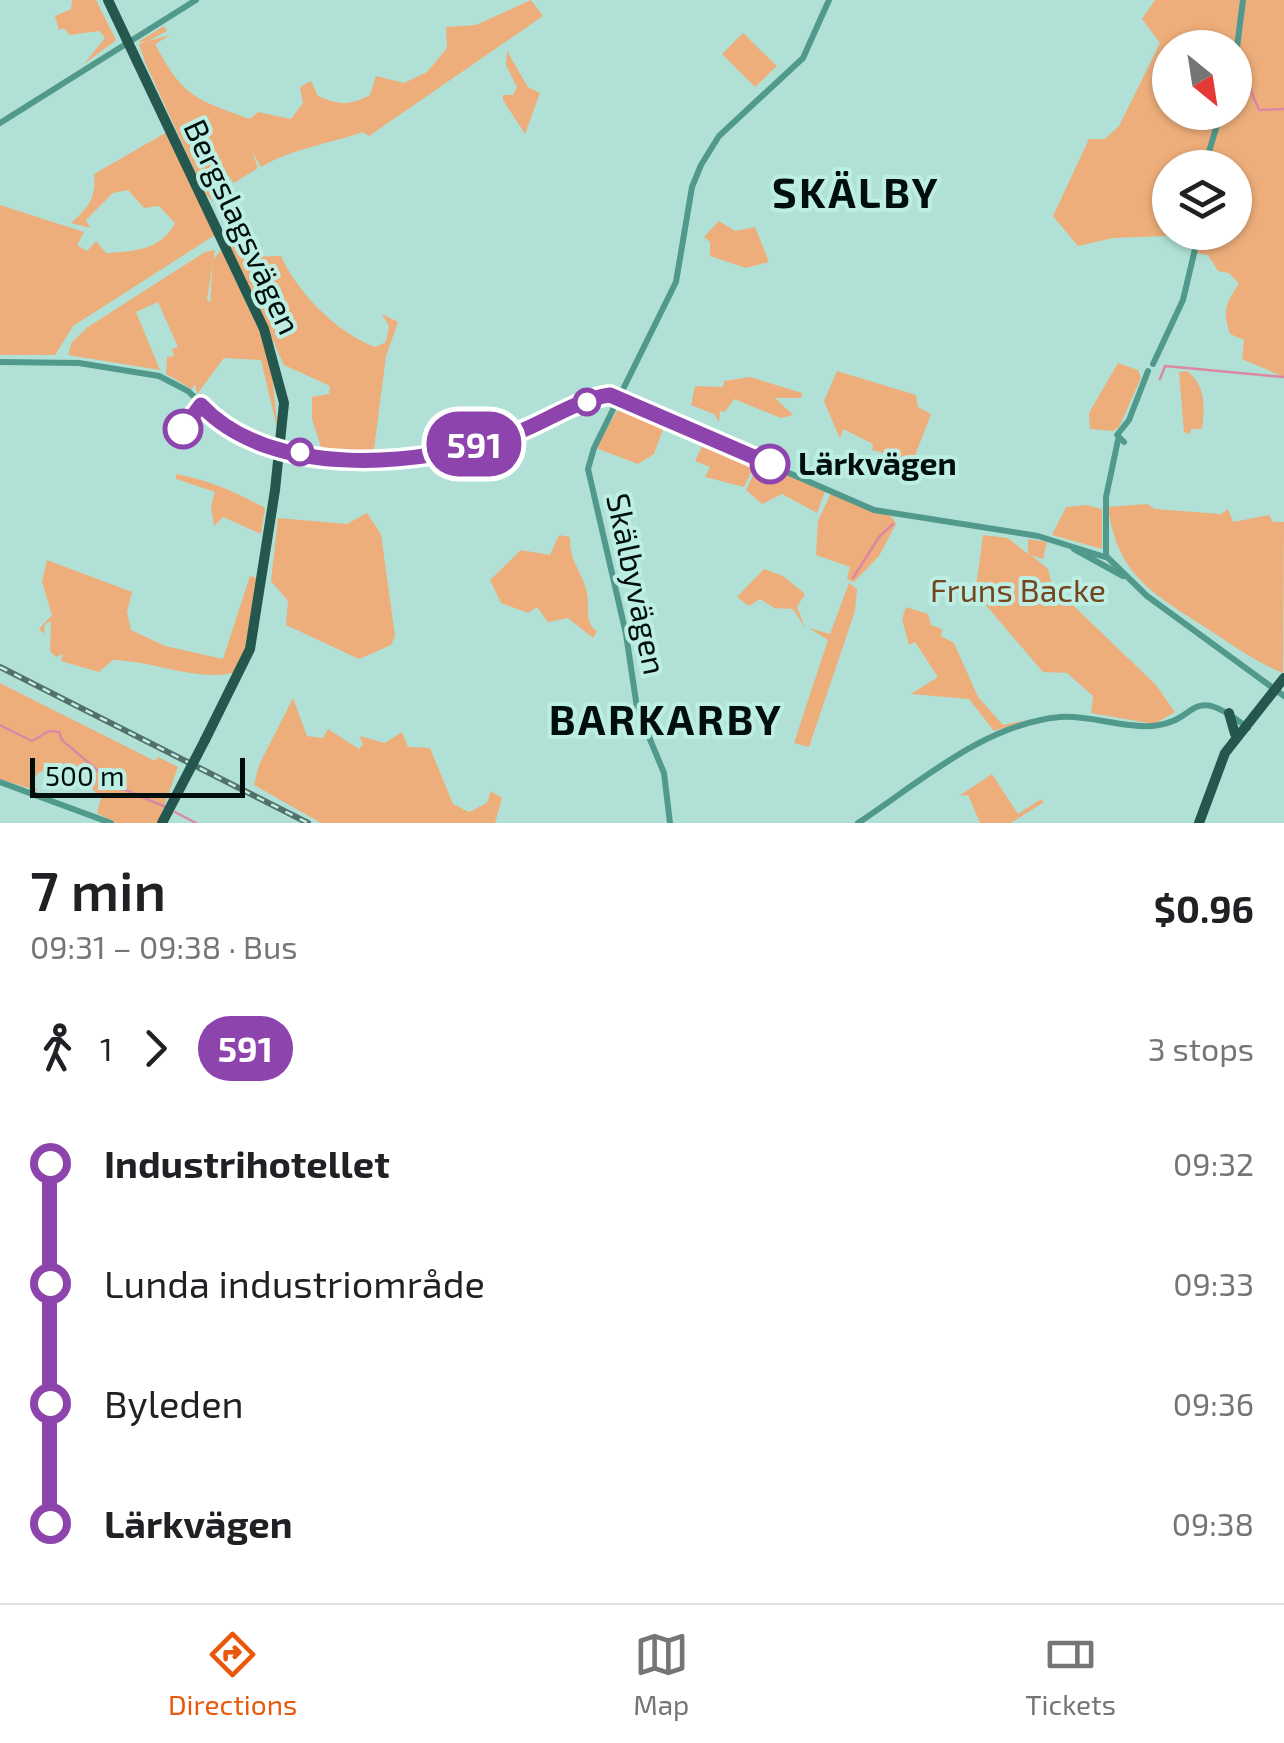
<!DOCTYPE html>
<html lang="en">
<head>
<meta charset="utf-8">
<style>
  body { margin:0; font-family:"Exo 2",sans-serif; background:#f2f2f2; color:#202124; height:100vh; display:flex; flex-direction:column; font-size:38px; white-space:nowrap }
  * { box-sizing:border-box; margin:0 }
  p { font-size:32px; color:#757577 }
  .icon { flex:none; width:55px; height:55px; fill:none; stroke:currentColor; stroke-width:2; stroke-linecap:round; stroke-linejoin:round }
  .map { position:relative; height:823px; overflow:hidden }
  .side { display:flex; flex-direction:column; background:#fff; flex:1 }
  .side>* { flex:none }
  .badge { padding:0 20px; border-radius:32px; font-size:35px; line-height:65px }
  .needle { width:65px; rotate:150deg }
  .buttons { position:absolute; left:1152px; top:30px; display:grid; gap:20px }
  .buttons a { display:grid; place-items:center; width:100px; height:100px; border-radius:50%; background:#fff; box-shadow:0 2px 8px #0004; font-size:50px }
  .scale { position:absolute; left:30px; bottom:25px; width:215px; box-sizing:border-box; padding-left:10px; border:5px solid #010f0c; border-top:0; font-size:28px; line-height:35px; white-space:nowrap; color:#010f0c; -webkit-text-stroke:8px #bdeee3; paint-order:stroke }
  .map>.badge { position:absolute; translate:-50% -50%; box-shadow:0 0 0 5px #fff }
  .legs { display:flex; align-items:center; gap:15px; height:110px; padding:0 30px; font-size:32px }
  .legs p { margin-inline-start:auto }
  .headline { display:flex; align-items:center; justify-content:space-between; height:170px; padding:0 30px }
  h1 { font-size:55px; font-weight:600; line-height:75px }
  ul { padding:0 30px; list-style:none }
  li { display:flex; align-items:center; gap:35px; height:120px; font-size:38px }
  li i { display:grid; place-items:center; width:15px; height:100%; margin:0 12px; background:currentColor }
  li i::after { content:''; width:25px; height:25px; margin:-12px; border:8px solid; border-radius:50%; background:#fff }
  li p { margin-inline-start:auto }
  li:first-child i { background:linear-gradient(#0000 50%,currentColor 0) }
  li:last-child i { background:linear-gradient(currentColor 50%,#0000 0) }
  .menu { display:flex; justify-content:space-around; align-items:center; height:140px; border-top:2px solid #e0e0e0; background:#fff; font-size:28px; color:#757577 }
  .menu a { display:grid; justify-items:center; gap:5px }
  .menu .active { color:#ea580c }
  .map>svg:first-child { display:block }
  .green { fill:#eeae7b; fill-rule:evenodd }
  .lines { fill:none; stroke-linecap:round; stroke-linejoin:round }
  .stream { stroke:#dd88a3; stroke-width:2.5 }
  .minor { stroke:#51998c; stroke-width:6 }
  .major { stroke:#24574e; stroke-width:10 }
  .rail-casing { stroke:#53716a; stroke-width:6 }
  .rail { stroke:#bdeee3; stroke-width:2.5; stroke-dasharray:8; stroke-linecap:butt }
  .major-bridge { stroke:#24574e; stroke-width:10 }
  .line-1-casing { stroke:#fff; stroke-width:22 }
  .line-1 { stroke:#8e44ad; stroke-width:15 }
  .stop-1-dot { fill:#fff; stroke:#8e44ad; stroke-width:5 }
  .labels { text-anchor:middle; stroke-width:8; stroke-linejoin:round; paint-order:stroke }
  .street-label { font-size:32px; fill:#010f0c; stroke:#bdeee3 }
  .stop-label { font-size:32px; font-weight:bold; fill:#010f0c; stroke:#bdeee3; text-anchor:start }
  .park-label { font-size:32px; fill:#74461d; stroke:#bdeee3 }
  .district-label { font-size:42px; font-weight:bold; letter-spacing:2.5px; fill:#010f0c; stroke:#bdeee3 }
</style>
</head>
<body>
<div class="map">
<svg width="1284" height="823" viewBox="0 0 1284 823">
  <rect width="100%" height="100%" fill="#b1e1d6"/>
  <g class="green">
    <polygon points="96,0 116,40 84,64 105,38 99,31 69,35 64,28 59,30 55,16 71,9 72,0"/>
    <path d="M531 0 543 16 369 136 363 132C327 144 292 149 261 167L252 152 258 168 234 183 211 154 225 190 213 202 205 193 145 62 139 44 147 42H138L164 26 167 31 148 41 171 35 155 44C183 97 195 99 250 119L258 112 291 119 303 103 300 87 311 81 318 96C340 105 348 106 370 95L376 76 404 83 427 72 447 48 446 27 476 25Z"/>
    <path d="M1155 0H1284V377L1242 359 1244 340 1230 334C1222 311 1226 302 1239 284L1229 273 1218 271 1208 255 1194 253 1193 235 1113 238 1078 246 1053 216 1089 139H1105L1119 126 1160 43 1142 19ZM1170 48H1235V112H1170ZM1170 168H1235V232H1170Z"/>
    <polygon points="743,33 777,66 755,87 722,54"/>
    <polygon points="507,51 528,87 540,93 525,134 503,100 503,95 513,95 517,87 506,65"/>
    <path d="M167 132 215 235 73 326 55 355H0V205L84 232 77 245 87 251 96 241 106 253C134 251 160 251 175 223L159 206 144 208 128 190 113 193 86 220 90 228 71 223C88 208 97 197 94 174Z"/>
    <polygon points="719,221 735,231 755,227 769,262 746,268 710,256 710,242 704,237"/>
    <path d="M238 237 248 257 281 256C297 292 337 333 375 347L386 342 389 326 382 314 398 322 386 356 373 457 322 450 312 419V397L329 394 330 386 284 365 230 246Z"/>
    <polygon points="215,250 207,299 210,303 213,260 221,250 270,354 278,432 261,360 224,358 197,394 195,384 192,389 166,374 167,357 174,356 172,349 178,347 158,302 136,312 160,370 68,355 72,342 88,327 205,252"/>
    <polygon points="1118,363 1138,370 1141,378 1119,427 1113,431 1090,429 1089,413"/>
    <polygon points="837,371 916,395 918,407 931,414 913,461 872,450 873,444 843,429 840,439 824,401"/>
    <path d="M1187 371C1206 385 1205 408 1202 429H1191L1190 434 1184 432 1179 372Z"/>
    <polygon points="750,377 802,393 801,398 775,398 793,415 781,418 734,399 725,412 720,411 719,422 714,414 691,405 695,386 723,387 724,381"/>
    <polygon points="626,403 666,421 654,454 638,464 596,448 621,404"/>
    <polygon points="706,438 756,462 744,487 705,477 710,467 695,461"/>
    <polygon points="759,463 825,491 817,513 782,494 762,504 746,490"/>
    <path d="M176 474C209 480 236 492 265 508L261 534 223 517 214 526 211 506 215 492 176 479Z"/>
    <polygon points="831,493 892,517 896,524 879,556 854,582 847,579 850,567 816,555 818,521"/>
    <path d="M1147 504 1155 509 1221 514 1228 509 1233 522 1269 515 1273 522H1284L1283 673C1255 662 1233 645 1208 629 1154 594 1117 576 1108 507Z"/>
    <polygon points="1086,505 1102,509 1102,549 1052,535 1066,507"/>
    <polygon points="367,513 381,534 395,636 391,645 359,659 286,625 288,601 271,581 278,518 347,524"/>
    <path d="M559 535 570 537C569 560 580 568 586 589 591 605 583 623 597 631L593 638 568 618 548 622 537 607 528 613 501 603 490 580 521 550 550 555Z"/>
    <polygon points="983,535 1008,538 1028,554 1028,539 1047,542 1043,559 1031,555 1048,569 1052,585 1156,685 1175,712 1154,724 1091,713 1093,696 1067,673 1043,672 984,603 976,587"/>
    <path d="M47 560 132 592 127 612 131 630 165 646 223 659 250 576 257 578 245 649 234 673C192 681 155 661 113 660L99 672 61 661 63 654 56 657 50 651 51 621 45 624 44 634 39 629 52 615 42 582Z"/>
    <polygon points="764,569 783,576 805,594 797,607 805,628 793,609 774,608 760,599 749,606 737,597"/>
    <polygon points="849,583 857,589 855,611 809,747 794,743 828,640 809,628 830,634"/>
    <polygon points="906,607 928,614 931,625 942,629 941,636 954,643 978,697 1003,725 1028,720 994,731 969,699 911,694 938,677 915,642 909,645 902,619"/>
    <polygon points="0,683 155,761 158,757 178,767 158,823 116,823 97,813 101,798 91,787 40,771 31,782 38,791 0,779"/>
    <polygon points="293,698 307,736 323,738 328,729 359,749 363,744 359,736 385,743 402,732 408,747 430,748 453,804 469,812 487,803 491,791 502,798 495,823 321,823 254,785 259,765"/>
    <polygon points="992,774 1018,814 1041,799 1044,802 1011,823 980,823 968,795 959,796"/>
  </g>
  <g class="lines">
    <g class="stream">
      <polyline points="1242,70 1259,110 1284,109"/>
      <polyline points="1160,379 1165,366 1284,377"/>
      <polyline points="853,578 879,537 893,524"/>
      <polyline points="0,725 32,741 49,731 59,732 62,740 116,786 168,808"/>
      <polyline points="175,812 196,823"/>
    </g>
    <g class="minor">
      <polyline points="1235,63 1243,0"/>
      <polyline points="0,123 196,0"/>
      <polyline points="1204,168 1221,112"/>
      <polyline points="0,362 79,363 159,376 188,391 237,437 360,462 507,437 610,395 874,510 1038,536 1105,557"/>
      <polyline points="1153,364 1183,300 1199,232"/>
      <polyline points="1124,442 1117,435 1129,420 1148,371"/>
      <polyline points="1074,549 1123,576"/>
      <polyline points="1106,556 1147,596 1284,696"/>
      <polyline points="1106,556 1106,497 1118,440"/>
      <polyline points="0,782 111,823"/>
      <polyline points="670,823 664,773 637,708 626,634 588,469 594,448 676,282 692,187 701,165 719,136 803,58 829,0"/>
      <path d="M858 823C919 783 984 724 1060 717 1091 715 1121 728 1152 726 1201 722 1187 680 1248 728"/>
    </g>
    <g class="major">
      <polyline points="108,0 264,329 284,403 275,490 250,649 205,740"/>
      <polyline points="1229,713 1235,734"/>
      <polyline points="1199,823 1225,753 1284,678"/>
    </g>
    <g class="rail-casing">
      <polyline id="rail" points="0,667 308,823"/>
    </g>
    <use href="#rail" class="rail"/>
    <polyline class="major-bridge" points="162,823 205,740"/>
  </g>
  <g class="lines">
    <g class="line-1-casing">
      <path id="line-1" d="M183 429 201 405C271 480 422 467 511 435 543 424 577 399 610 395L770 464"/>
    </g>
    <use href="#line-1" class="line-1"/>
  </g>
  <g class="stop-1-dot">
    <circle cx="587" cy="402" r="12"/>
    <circle cx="183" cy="429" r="18"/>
    <circle cx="300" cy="452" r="12"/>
    <circle cx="770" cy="464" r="18"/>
  </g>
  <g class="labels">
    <g class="street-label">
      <text transform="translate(242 227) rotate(65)" y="11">Bergslagsvägen</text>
      <text transform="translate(636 584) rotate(78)" y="11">Skälbyvägen</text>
    </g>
    <g class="stop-label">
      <text x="798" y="475">Lärkvägen</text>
    </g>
    <g class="park-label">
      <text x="1018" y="602">Fruns Backe</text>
    </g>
    <g class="district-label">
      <text x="856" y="208">SKÄLBY</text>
      <text x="666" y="735">BARKARBY</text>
    </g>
  </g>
</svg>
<div class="buttons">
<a><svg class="needle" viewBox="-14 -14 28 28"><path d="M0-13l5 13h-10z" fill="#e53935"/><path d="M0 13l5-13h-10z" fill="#757577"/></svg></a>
<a><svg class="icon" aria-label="layers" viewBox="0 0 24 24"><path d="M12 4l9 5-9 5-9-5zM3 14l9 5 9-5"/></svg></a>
</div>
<div class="scale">500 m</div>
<b class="badge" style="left:474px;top:444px;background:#8e44ad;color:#fff">591</b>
</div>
<section class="side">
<div class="headline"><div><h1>7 min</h1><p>09:31 – 09:38 · Bus</p></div><b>$0.96</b></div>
<div class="legs"><svg class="icon" aria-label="walk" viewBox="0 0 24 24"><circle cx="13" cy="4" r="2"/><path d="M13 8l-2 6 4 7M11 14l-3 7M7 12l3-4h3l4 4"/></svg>1<svg class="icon" aria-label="forward" viewBox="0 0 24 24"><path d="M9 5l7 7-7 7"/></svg><b class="badge" style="background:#8e44ad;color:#fff">591</b><p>3 stops</p></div>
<ul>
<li><i style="color:#8e44ad"></i><b>Industrihotellet</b><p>09:32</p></li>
<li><i style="color:#8e44ad"></i><span>Lunda industriområde</span><p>09:33</p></li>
<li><i style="color:#8e44ad"></i><span>Byleden</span><p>09:36</p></li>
<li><i style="color:#8e44ad"></i><b>Lärkvägen</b><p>09:38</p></li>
</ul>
</section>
<nav class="menu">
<a class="active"><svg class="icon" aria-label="directions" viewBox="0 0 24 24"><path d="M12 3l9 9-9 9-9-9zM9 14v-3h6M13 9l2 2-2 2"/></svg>Directions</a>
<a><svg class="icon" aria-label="map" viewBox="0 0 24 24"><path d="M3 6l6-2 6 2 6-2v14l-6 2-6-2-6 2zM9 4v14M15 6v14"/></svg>Map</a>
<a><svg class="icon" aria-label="tickets" viewBox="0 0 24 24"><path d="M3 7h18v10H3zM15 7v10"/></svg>Tickets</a>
</nav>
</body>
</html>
